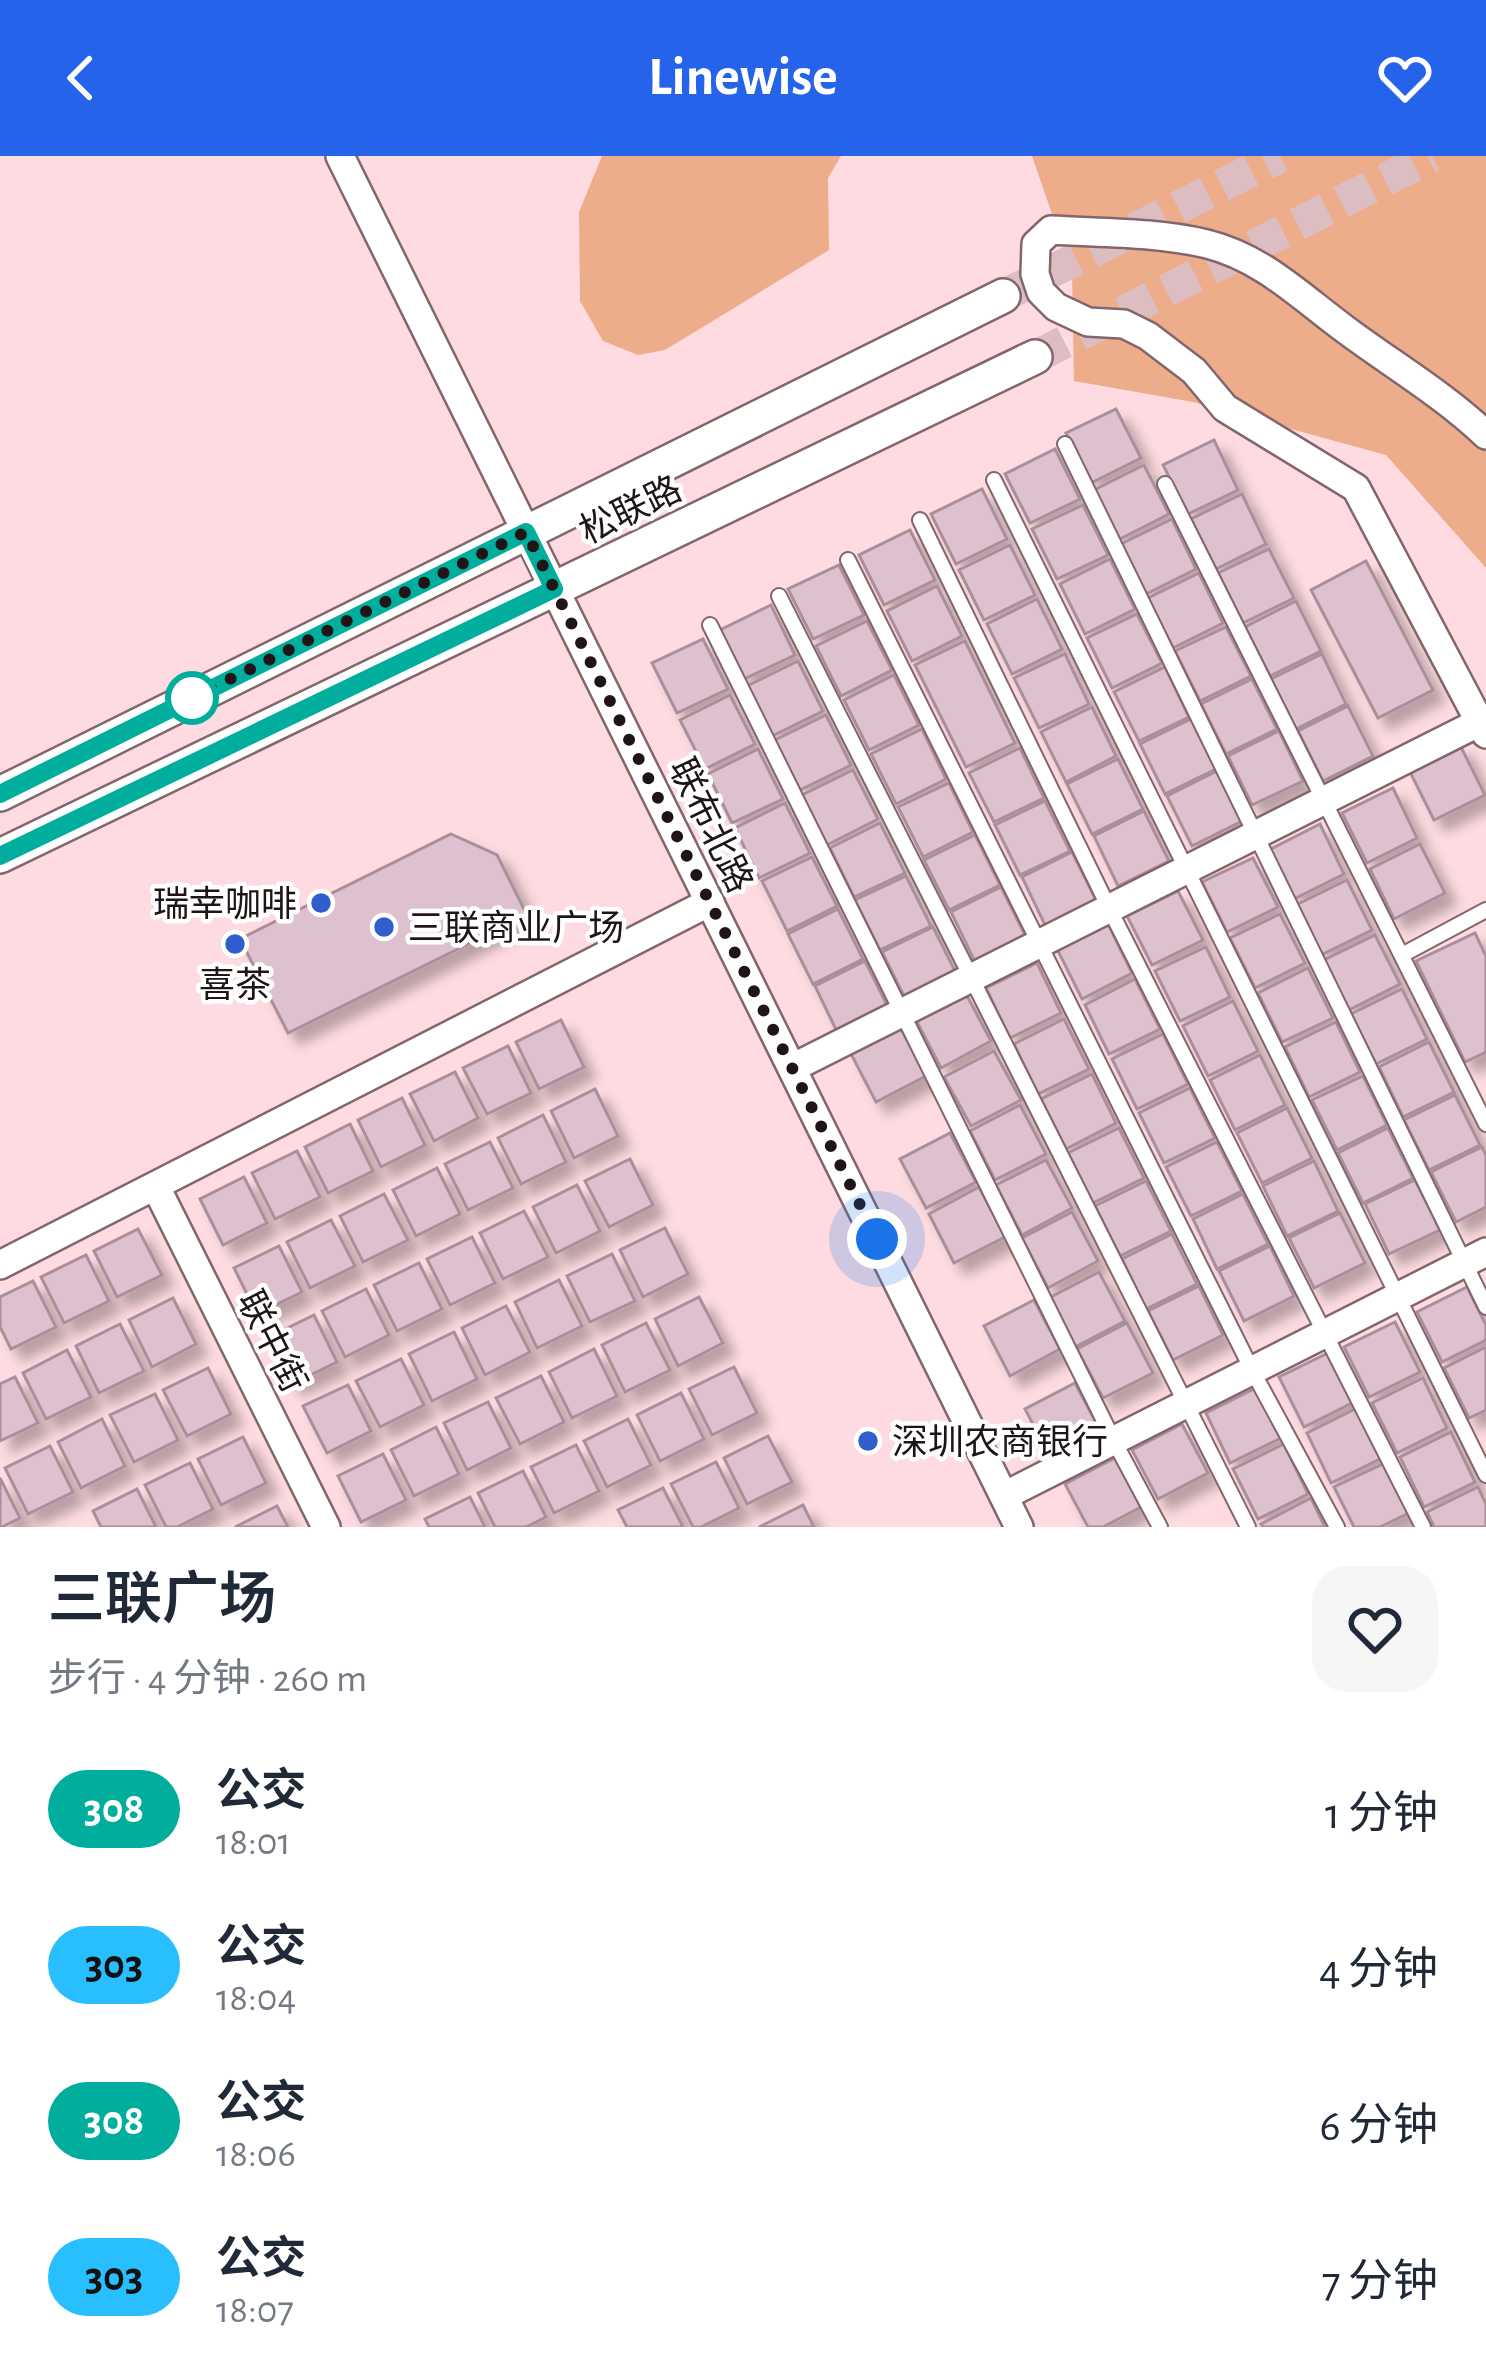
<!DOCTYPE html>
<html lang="zh">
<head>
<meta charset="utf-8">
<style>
  body { margin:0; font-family:"Alegreya Sans","Noto Sans SC",sans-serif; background:#f6f6f7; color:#1f2937; height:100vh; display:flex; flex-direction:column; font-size:45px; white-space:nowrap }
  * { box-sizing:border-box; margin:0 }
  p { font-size:39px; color:#747a83 }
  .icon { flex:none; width:66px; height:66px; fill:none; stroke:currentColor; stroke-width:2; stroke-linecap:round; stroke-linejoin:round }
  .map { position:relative; height:1371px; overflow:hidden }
  .side { display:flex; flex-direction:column; background:#fff; flex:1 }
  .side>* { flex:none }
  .badge { padding:0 24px; border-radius:39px; font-size:42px; line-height:78px }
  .you { position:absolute; width:60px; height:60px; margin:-30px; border:9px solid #fff; border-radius:50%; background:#1a73e8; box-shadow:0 0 0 18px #1a73e833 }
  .map>.badge { position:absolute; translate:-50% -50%; box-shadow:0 0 0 6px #fff }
  .round { display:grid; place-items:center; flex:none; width:126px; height:126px; border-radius:36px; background:#f6f6f7 }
  .head { display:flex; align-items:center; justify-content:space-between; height:204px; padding:0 48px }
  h1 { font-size:57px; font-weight:600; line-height:90px }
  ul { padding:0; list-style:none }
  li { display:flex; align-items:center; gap:36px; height:156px; padding:0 48px }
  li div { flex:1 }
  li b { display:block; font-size:45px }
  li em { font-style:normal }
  li .badge { min-width:132px; font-weight:700; text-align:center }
  header { display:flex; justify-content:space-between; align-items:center; height:156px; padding:0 48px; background:#2563eb; color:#fff; font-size:54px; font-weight:600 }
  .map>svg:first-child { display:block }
  .green { fill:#edad8b }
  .building { fill:#dec1cf; stroke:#aa8e9c; stroke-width:3; filter:url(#shadow) }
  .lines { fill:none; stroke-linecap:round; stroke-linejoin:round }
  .tertiary-tunnel { stroke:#dcbdc2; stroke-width:33; stroke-dasharray:33 16; stroke-linecap:butt }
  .service-casing { stroke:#83666b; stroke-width:18 }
  .minor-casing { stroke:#83666b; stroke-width:32 }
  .tertiary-casing { stroke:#83666b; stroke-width:38 }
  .service { stroke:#fff; stroke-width:14 }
  .minor { stroke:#fff; stroke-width:27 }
  .tertiary { stroke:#fff; stroke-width:33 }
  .line-casing { stroke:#fff; stroke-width:27 }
  .line { stroke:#01ad9c; stroke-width:18 }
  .walk { stroke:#1f1416; stroke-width:12; stroke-dasharray:0 21.6 }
  .stop-dot { fill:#fff; stroke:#01ad9c; stroke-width:6 }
  .poi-dot { fill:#315ecd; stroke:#fff; stroke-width:4.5 }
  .labels { text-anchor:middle; stroke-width:9; stroke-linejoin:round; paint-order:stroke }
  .street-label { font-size:36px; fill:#1f1416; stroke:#fff }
  .poi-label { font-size:36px; fill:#1f1416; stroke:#fff; text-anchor:start }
</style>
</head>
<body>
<header><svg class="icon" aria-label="back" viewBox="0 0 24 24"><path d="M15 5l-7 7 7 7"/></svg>Linewise<svg class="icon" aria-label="heart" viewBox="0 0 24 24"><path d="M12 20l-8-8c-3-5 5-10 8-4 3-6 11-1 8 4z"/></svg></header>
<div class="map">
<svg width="1486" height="1371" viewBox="0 0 1486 1371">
  <defs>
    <filter id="shadow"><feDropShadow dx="11" dy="11" stdDeviation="6" flood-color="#0004"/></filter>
  </defs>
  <rect width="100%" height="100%" fill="#fddbe0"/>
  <g class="green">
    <polygon points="602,0 841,0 828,22 829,94 665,194 638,199 603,185 580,145 579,56"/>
    <polygon points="1032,0 1486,0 1486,412 1386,299 1193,246 1074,225 1072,116"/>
  </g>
  <g class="building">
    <polygon points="1116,253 1141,302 1091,327 1066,277"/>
    <polygon points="1214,284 1238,334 1188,358 1163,309"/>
    <polygon points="1055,293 1080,343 1030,367 1005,318"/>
    <polygon points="1144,309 1169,358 1118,384 1094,334"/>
    <polygon points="982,333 1007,383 956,408 931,358"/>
    <polygon points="1242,338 1266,388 1216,413 1191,363"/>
    <polygon points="1083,349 1108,399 1057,423 1032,373"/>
    <polygon points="1172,363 1196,413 1146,438 1121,388"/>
    <polygon points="910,374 935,424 884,449 859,399"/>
    <polygon points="1010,389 1035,439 984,464 959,414"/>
    <polygon points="1269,393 1294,442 1243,467 1218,417"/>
    <polygon points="1110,403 1135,453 1085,478 1060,428"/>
    <polygon points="1366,405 1433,534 1378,562 1311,434"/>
    <polygon points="839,409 864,459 813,483 788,433"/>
    <polygon points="1199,417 1223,467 1173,492 1148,442"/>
    <polygon points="937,430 962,480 912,505 887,455"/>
    <polygon points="1037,443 1062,493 1012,518 987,468"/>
    <polygon points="1296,445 1321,495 1270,520 1245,471"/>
    <polygon points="771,449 795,499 744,523 720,474"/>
    <polygon points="1137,458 1162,507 1112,532 1087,482"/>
    <polygon points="867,465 892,514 841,540 816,490"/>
    <polygon points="1226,471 1251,520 1200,545 1175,495"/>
    <polygon points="703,483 728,533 677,557 652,507"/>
    <polygon points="965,485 1015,587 966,611 915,509"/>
    <polygon points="1065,498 1089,548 1039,572 1014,522"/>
    <polygon points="1322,498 1346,548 1296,573 1271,523"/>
    <polygon points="798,505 823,555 772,580 747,530"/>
    <polygon points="1165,511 1189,561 1139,585 1114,536"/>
    <polygon points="894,519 919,569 869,594 844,544"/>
    <polygon points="1252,523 1277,573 1226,598 1201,548"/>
    <polygon points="730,539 755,588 705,613 680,564"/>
    <polygon points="1348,550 1373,600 1323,625 1298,575"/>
    <polygon points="1092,551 1116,600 1066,626 1041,576"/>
    <polygon points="826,559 851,609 800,634 775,584"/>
    <polygon points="1191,563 1216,613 1165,638 1140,588"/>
    <polygon points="922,573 946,623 896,648 871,598"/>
    <polygon points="1279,575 1303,625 1252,649 1228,600"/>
    <polygon points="1460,589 1485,639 1434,664 1409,614"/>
    <polygon points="1020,592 1044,642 994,666 969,617"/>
    <polygon points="758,593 783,643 732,667 708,618"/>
    <polygon points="1118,603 1143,653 1092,678 1067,628"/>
    <polygon points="853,614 878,663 827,689 802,639"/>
    <polygon points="1217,615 1242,665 1192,690 1167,640"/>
    <polygon points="949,627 973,676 923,701 898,651"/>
    <polygon points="1393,632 1417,682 1367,707 1342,657"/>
    <polygon points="1045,645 1070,695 1020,719 995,669"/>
    <polygon points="785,647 810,697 759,722 735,672"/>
    <polygon points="1144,655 1169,705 1118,730 1094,680"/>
    <polygon points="880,667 905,717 854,741 830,692"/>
    <polygon points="1320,668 1344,718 1294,743 1269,694"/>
    <polygon points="451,678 497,699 527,759 288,877 240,783"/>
    <polygon points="975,679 1000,729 949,754 924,704"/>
    <polygon points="1420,688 1445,737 1394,763 1370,713"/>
    <polygon points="1072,696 1097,746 1046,771 1022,721"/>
    <polygon points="812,701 837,750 787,775 762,725"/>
    <polygon points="1253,702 1278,751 1227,776 1202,726"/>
    <polygon points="906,720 931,770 880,794 855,744"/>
    <polygon points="1347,724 1372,774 1321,799 1296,749"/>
    <polygon points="1001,731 1026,781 975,806 951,756"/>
    <polygon points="1178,735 1203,784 1152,809 1127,760"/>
    <polygon points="838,753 863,803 813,828 788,778"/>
    <polygon points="1280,758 1305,807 1255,832 1230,782"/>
    <polygon points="1108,768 1132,817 1082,843 1057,793"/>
    <polygon points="933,771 958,821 907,846 882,796"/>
    <polygon points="1475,777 1486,800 1486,896 1465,906 1416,805"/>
    <polygon points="1375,779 1400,828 1349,854 1324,804"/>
    <polygon points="1206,791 1230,841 1180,865 1155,815"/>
    <polygon points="865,805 890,855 839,880 815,830"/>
    <polygon points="1037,807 1061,857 1010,882 986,832"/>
    <polygon points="1308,812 1333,862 1282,886 1258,837"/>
    <polygon points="1135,823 1160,873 1109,898 1085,849"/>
    <polygon points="1402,833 1427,883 1376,908 1351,858"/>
    <polygon points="965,836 991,885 941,912 915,862"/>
    <polygon points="1233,845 1258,895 1208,920 1183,870"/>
    <polygon points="1064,863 1089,913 1038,938 1014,888"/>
    <polygon points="561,864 584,911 539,933 516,886"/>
    <polygon points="1336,866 1360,916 1309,941 1285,891"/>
    <polygon points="900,871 926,920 876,946 850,896"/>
    <polygon points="1163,878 1188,928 1137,953 1112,903"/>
    <polygon points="1429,886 1454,936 1403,961 1379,911"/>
    <polygon points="508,890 531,937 487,958 463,912"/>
    <polygon points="994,895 1021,944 971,970 944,921"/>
    <polygon points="1260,899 1285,949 1235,974 1210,924"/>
    <polygon points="455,916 478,962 434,985 410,938"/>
    <polygon points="1092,918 1116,967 1066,993 1041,943"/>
    <polygon points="1363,920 1387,969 1337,994 1312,944"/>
    <polygon points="1190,932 1215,982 1164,1007 1139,957"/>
    <polygon points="595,933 618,980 574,1002 551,955"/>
    <polygon points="1455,939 1480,989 1429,1014 1404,964"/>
    <polygon points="402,942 425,989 381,1011 358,964"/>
    <polygon points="1020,949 1046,998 995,1024 970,975"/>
    <polygon points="1287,952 1312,1002 1262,1027 1237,977"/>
    <polygon points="543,959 566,1006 521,1028 498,982"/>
    <polygon points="350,968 373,1015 328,1037 305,991"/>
    <polygon points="1119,972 1144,1022 1093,1047 1068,997"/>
    <polygon points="1388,972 1413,1022 1363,1047 1338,997"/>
    <polygon points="950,977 976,1026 926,1052 900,1003"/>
    <polygon points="490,986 513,1032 468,1054 445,1008"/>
    <polygon points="1217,986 1242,1035 1191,1060 1166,1011"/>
    <polygon points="1482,991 1486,999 1486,1051 1456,1066 1431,1016"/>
    <polygon points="297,995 320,1041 275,1063 252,1017"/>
    <polygon points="630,1003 653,1049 609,1071 585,1025"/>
    <polygon points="1046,1004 1072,1052 1022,1079 996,1029"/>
    <polygon points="1314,1005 1338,1055 1287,1080 1263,1030"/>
    <polygon points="437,1012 460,1058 416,1080 393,1034"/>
    <polygon points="244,1021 267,1067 223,1089 200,1043"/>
    <polygon points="1415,1024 1440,1074 1389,1098 1365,1048"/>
    <polygon points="1146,1025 1171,1075 1120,1100 1095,1050"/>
    <polygon points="577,1029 600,1075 556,1097 533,1051"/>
    <polygon points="979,1031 1005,1081 954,1107 929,1058"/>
    <polygon points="384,1038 408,1084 363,1106 340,1060"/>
    <polygon points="1243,1038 1268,1088 1217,1113 1193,1063"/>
    <polygon points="524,1055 548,1101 503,1123 480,1077"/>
    <polygon points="1072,1056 1098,1105 1048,1132 1022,1082"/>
    <polygon points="1340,1057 1365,1107 1314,1132 1289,1082"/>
    <polygon points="331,1064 355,1110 310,1132 287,1086"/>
    <polygon points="665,1072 688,1118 643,1141 620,1094"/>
    <polygon points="138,1073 162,1119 117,1141 94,1095"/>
    <polygon points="1172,1078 1197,1128 1146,1153 1122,1103"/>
    <polygon points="472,1081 495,1127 450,1149 427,1103"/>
    <polygon points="279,1090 302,1136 257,1158 234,1112"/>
    <polygon points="1270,1090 1294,1140 1244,1165 1219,1115"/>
    <polygon points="612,1098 635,1145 590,1166 567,1120"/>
    <polygon points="86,1099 109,1145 64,1167 41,1121"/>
    <polygon points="419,1107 442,1153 397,1175 374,1129"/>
    <polygon points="1099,1116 1125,1165 1075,1191 1049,1142"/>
    <polygon points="559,1124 582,1170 537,1192 515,1146"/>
    <polygon points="33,1125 56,1171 11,1193 0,1171 0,1141"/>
    <polygon points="1199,1130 1223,1179 1173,1204 1148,1155"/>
    <polygon points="1467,1131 1486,1169 1486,1184 1442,1206 1417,1156"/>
    <polygon points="366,1133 389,1179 345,1201 322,1155"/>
    <polygon points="699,1141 723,1187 678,1210 655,1163"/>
    <polygon points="173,1142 196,1188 152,1211 129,1164"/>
    <polygon points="1034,1144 1060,1193 1010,1220 984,1170"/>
    <polygon points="506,1150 530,1196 485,1219 462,1172"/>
    <polygon points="314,1159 337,1206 292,1228 269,1181"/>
    <polygon points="1395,1166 1420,1216 1369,1241 1344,1191"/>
    <polygon points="646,1167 670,1214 625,1236 602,1189"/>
    <polygon points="1127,1167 1153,1217 1103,1242 1077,1193"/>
    <polygon points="120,1168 144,1215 99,1237 76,1190"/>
    <polygon points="454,1176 477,1223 432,1245 409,1198"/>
    <polygon points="1486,1191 1486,1254 1469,1262 1444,1212"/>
    <polygon points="594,1193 617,1240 572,1262 549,1216"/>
    <polygon points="67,1194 91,1241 46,1263 23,1217"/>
    <polygon points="1330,1196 1354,1246 1304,1271 1279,1221"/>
    <polygon points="401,1203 424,1249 380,1271 356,1225"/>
    <polygon points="734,1211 757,1257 712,1279 689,1233"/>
    <polygon points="208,1212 231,1258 187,1280 163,1234"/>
    <polygon points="541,1220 564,1266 520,1288 496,1242"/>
    <polygon points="15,1221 38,1267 0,1285 0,1228"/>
    <polygon points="1423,1222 1447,1272 1397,1297 1372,1247"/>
    <polygon points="1075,1227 1101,1276 1051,1303 1025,1253"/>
    <polygon points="348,1229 371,1275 327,1297 303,1250"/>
    <polygon points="1256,1232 1281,1282 1230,1307 1206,1257"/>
    <polygon points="681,1237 704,1283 660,1305 637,1259"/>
    <polygon points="155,1238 178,1284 134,1306 110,1259"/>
    <polygon points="488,1246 511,1292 467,1314 444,1267"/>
    <polygon points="1357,1252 1382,1302 1331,1327 1307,1277"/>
    <polygon points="102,1263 125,1310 81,1332 58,1286"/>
    <polygon points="628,1263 651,1309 607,1331 584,1285"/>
    <polygon points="1182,1268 1208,1317 1158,1343 1132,1294"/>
    <polygon points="436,1271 459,1318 414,1340 391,1294"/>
    <polygon points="1451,1276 1475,1326 1424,1351 1400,1301"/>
    <polygon points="768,1280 792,1326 747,1348 724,1302"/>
    <polygon points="243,1281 266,1327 221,1349 198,1303"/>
    <polygon points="1284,1288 1308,1338 1258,1363 1233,1313"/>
    <polygon points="576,1289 599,1335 554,1357 531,1311"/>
    <polygon points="50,1290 73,1336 28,1358 5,1312"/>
    <polygon points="383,1298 406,1344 361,1366 338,1320"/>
    <polygon points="1115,1302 1141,1351 1103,1371 1088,1371 1065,1328"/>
    <polygon points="716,1306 739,1352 701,1371 693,1371 671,1328"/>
    <polygon points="190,1307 213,1353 177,1371 166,1371 145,1329"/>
    <polygon points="1385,1307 1409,1357 1380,1371 1354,1371 1334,1331"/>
    <polygon points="523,1315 546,1361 526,1371 495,1371 478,1337"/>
    <polygon points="0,1322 20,1362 2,1371 0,1371"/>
    <polygon points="1478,1331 1486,1348 1486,1371 1434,1371 1427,1356"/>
    <polygon points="663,1332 683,1371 627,1371 618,1354"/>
    <polygon points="137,1333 156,1371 101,1371 93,1355"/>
    <polygon points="470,1341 485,1371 429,1371 425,1363"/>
    <polygon points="1311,1342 1325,1371 1263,1371 1261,1368"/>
    <polygon points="803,1349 814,1371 759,1371"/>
    <polygon points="277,1350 288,1371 235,1371"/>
  </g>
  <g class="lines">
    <g class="tertiary-tunnel">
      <polyline points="1003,140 1280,0"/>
      <polyline points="1035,201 1432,0"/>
    </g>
    <g class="service-casing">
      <g id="service">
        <polyline points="1065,288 1486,1151"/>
        <polyline points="994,324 1486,1319"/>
        <polyline points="1165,328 1486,968"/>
        <polyline points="920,364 1109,752 1423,1371"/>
        <polyline points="848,404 1252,1214 1337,1371"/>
        <polyline points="779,440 1248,1371"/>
        <polyline points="710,469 1114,1285 1160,1371"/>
        <polyline points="1402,799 1486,754"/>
      </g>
    </g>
    <g class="minor-casing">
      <g id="minor">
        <polyline points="340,0 1019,1371"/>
        <path d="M1486 279C1444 239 1393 209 1346 174 1301 141 1263 102 1207 88 1157 76 1102 77 1051 74L1036 88 1035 118 1041 136 1056 151 1088 166 1124 168 1148 180 1194 215 1225 252 1356 332 1486 578"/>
        <polyline points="792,912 1480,566"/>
        <polyline points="156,1031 326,1371"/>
        <polyline points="0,1109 710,746"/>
        <polyline points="1004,1340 1486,1096"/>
      </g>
    </g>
    <g class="tertiary-casing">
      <g id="tertiary">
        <polyline points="0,638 1003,140"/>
        <polyline points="0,700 1035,201"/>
      </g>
    </g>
    <use href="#service" class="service"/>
    <use href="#minor" class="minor"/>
    <use href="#tertiary" class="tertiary"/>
  </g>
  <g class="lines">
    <g class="line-casing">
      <polyline id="line" points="0,638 526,376 554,433 0,700"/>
    </g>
    <use href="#line" class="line"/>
    <polyline class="walk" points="192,542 526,376 877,1083"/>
  </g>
  <circle class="stop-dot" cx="192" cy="542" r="24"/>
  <g class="poi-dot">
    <circle cx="321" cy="747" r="12"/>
    <circle cx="384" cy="771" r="12"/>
    <circle cx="235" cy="788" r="12"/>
    <circle cx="868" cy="1285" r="12"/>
  </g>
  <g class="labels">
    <g class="street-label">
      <text transform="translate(630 353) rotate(-26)" y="13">松联路</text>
      <text transform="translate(712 669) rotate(64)" y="13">联布北路</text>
      <text transform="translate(273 1185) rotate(63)" y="13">联中街</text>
    </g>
    <g class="poi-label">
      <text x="297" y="760" text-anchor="end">瑞幸咖啡</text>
      <text x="408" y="784">三联商业广场</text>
      <text x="235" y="841" text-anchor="middle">喜茶</text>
      <text x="892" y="1298">深圳农商银行</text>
    </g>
  </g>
</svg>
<div class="you" style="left:877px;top:1083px"></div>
</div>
<section class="side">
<div class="head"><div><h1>三联广场</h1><p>步行 · 4 分钟 · 260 m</p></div><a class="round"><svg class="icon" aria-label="heart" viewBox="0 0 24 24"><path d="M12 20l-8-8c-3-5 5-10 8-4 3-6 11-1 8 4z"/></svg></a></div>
<ul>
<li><span class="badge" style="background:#01ad9c;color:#fff">308</span><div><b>公交</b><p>18:01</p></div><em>1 分钟</em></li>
<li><span class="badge" style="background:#29bfff;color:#111">303</span><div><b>公交</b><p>18:04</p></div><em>4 分钟</em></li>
<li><span class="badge" style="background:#01ad9c;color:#fff">308</span><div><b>公交</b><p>18:06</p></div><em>6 分钟</em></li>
<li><span class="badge" style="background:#29bfff;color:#111">303</span><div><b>公交</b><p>18:07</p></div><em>7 分钟</em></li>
</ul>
</section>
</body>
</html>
